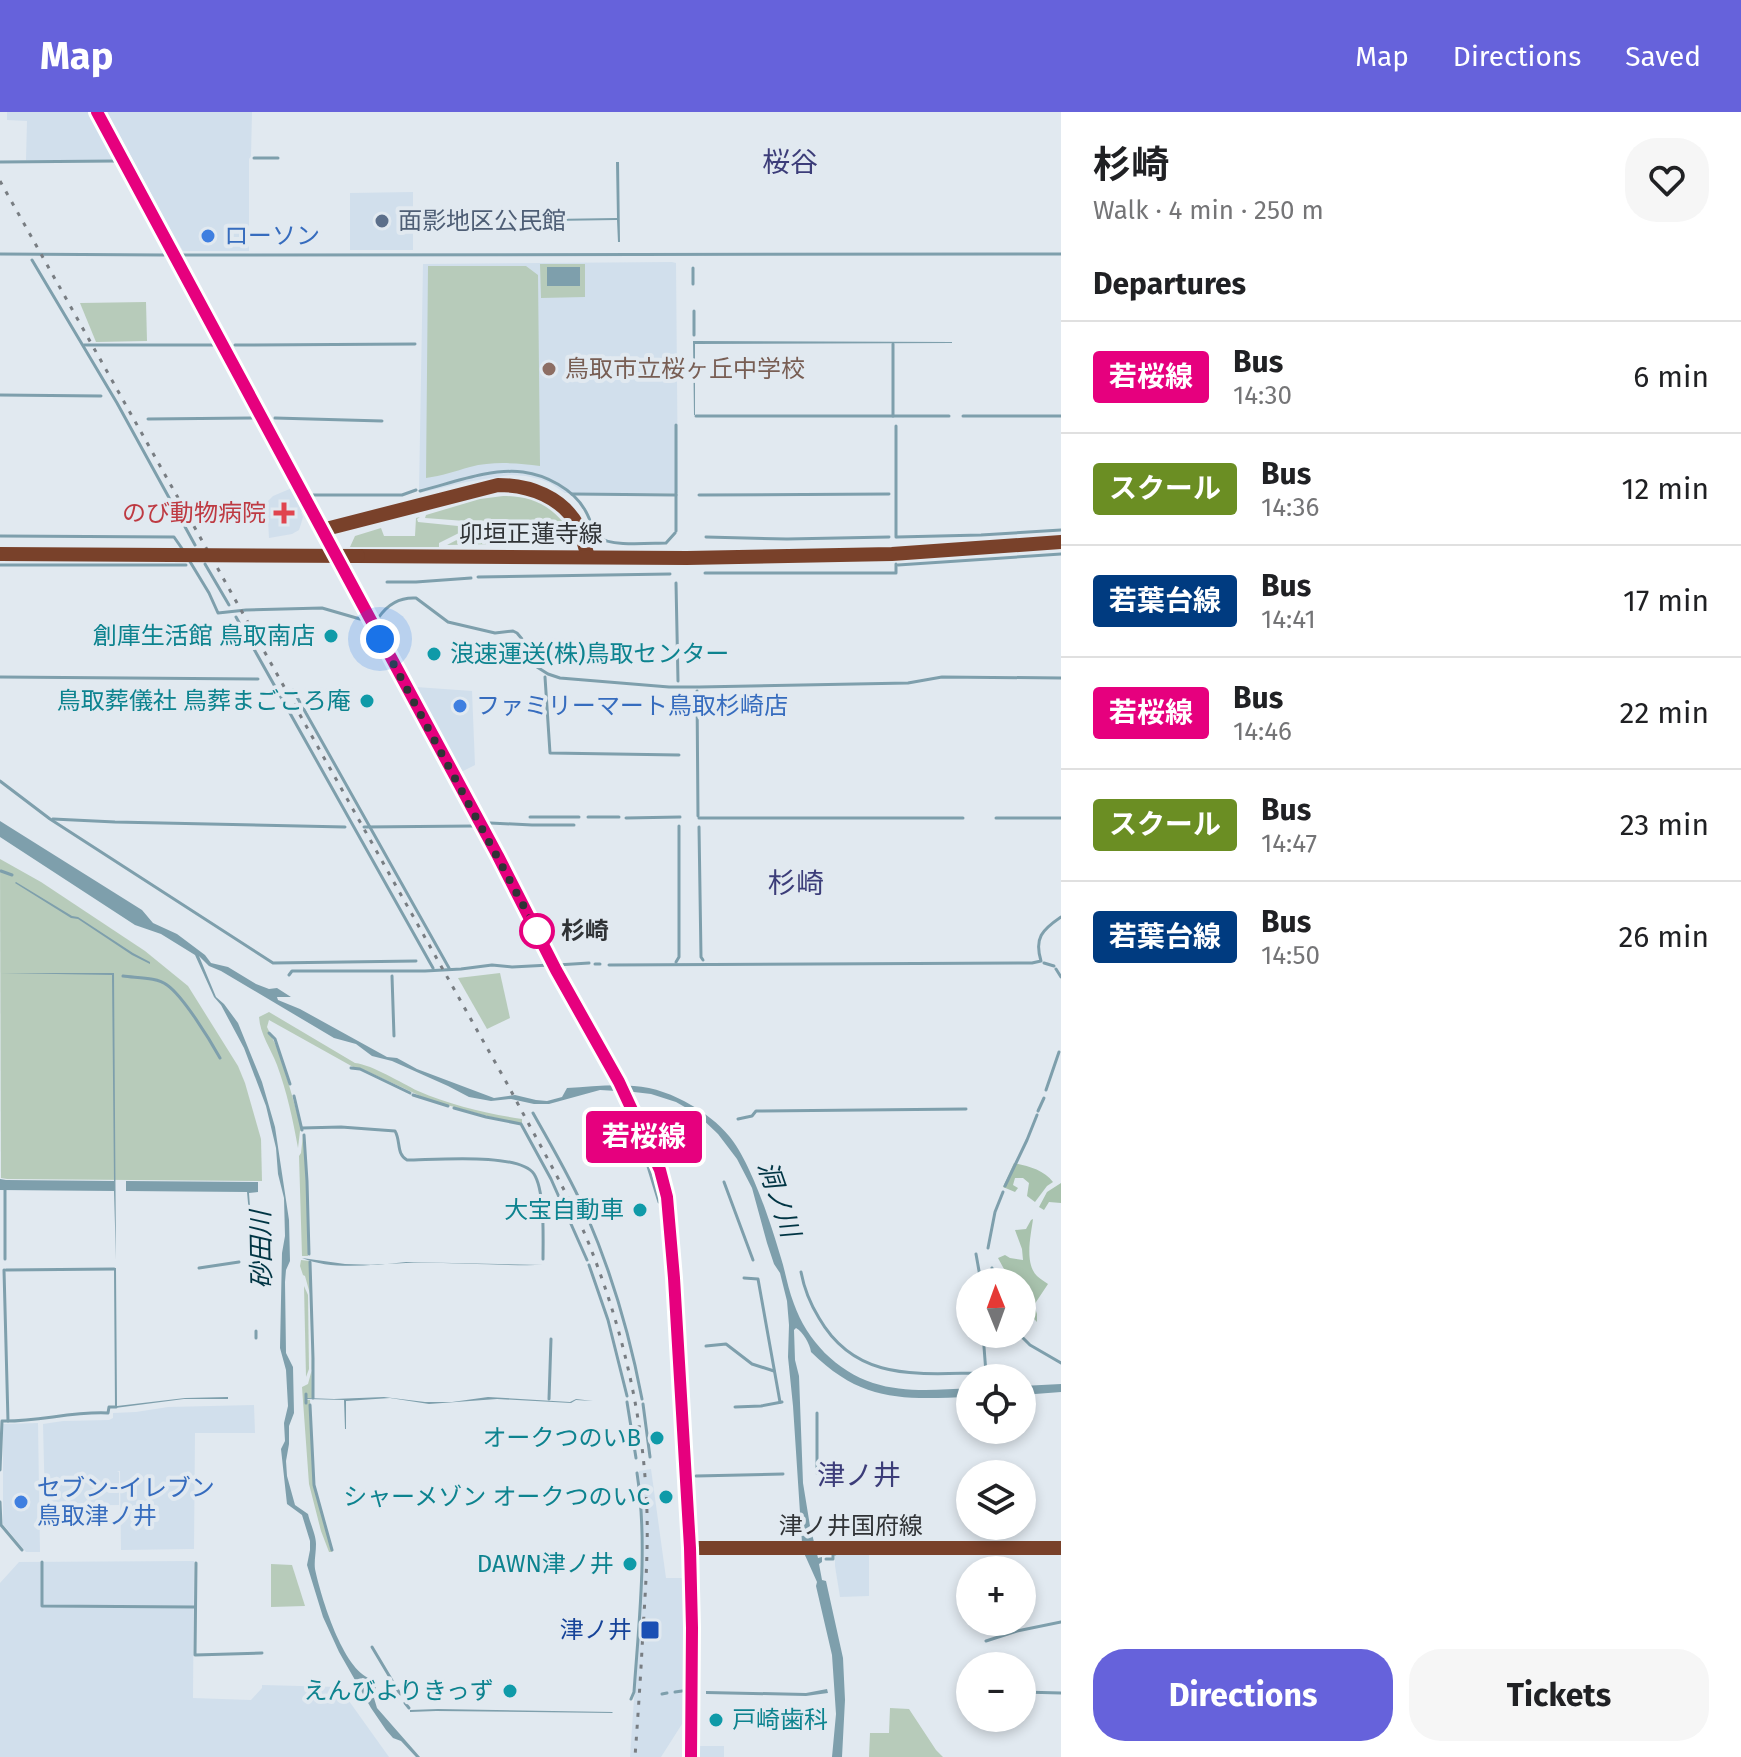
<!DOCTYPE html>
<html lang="en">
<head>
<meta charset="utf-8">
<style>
  body { margin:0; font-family:"Fira Sans","Noto Sans JP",sans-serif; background:#f6f6f6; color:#202124; height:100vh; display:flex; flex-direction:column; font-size:30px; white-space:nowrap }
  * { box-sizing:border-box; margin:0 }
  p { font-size:26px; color:#757577 }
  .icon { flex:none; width:44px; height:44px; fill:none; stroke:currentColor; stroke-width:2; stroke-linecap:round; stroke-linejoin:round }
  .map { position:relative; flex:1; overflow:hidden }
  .side { display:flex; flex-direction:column; background:#fff; width:680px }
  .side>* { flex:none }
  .badge { padding:0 16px; border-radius:6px; font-size:28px; line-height:52px }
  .needle { width:52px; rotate:359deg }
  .tools { position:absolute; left:956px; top:1156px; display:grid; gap:16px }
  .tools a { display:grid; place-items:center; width:80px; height:80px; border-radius:50%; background:#fff; box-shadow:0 4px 12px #0003; font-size:40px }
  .you { position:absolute; width:40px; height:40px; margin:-20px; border:6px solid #fff; border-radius:50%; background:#1a73e8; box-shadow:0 0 0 12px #1a73e833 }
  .map>.badge { position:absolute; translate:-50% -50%; box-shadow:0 0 0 4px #fff }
  h2 { padding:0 32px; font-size:30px; line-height:72px }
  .round { display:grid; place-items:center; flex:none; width:84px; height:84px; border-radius:32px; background:#f6f6f6 }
  .head { display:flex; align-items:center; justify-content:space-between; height:136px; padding:0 32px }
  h1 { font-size:38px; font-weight:700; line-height:60px }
  .primary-button { display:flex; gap:16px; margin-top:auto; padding:16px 32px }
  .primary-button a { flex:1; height:92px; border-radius:32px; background:#6662db; color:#fff; font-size:32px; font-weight:700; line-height:92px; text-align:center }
  .primary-button a+a { background:#f6f6f6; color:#202124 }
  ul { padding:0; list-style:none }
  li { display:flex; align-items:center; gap:24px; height:112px; padding:0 32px; border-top:2px solid #e0e0e0 }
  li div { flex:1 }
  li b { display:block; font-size:30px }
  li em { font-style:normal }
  li .badge { min-width:88px; font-weight:700; text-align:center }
  header { display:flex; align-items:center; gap:48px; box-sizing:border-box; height:112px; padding:0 40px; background:#6662db; color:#fff }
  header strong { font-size:38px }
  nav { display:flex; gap:44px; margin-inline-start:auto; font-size:28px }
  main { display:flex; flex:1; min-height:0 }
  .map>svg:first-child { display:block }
  .built { fill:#d1dfec }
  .green { fill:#b7cbba }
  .forest { fill:#a8c2ad }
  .water { fill:#7e9fac }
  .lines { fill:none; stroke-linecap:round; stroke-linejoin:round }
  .stream { stroke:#7e9fac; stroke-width:3 }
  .major { stroke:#79412a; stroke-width:14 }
  .rail { stroke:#787d82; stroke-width:3; stroke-dasharray:4 8; stroke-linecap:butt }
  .major-bridge { stroke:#79412a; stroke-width:14 }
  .line-casing { stroke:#fff; stroke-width:18 }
  .line { stroke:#e6007e; stroke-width:12 }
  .walk { stroke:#303336; stroke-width:8; stroke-dasharray:0 14.4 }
  .service-dot { fill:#5c6f8a; stroke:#e1e9f0; stroke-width:3 }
  .shop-dot { fill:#3f7fe0; stroke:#e1e9f0; stroke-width:3 }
  .education-dot { fill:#8d6e63; stroke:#e1e9f0; stroke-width:3 }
  .health-dot { fill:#e0444e; stroke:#e1e9f0; stroke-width:3 }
  .culture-dot { fill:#0f9aa8; stroke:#e1e9f0; stroke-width:3 }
  .stop-dot { fill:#fff; stroke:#e6007e; stroke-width:4 }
  .transit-dot { fill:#1a4fb4; stroke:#e1e9f0; stroke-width:3 }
  .labels { text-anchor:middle; stroke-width:8; stroke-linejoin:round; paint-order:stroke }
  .service-label { font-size:24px; fill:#4e5e75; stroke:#e1e9f0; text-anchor:start }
  .shop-label { font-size:24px; fill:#366cbe; stroke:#e1e9f0; text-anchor:start }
  .education-label { font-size:24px; fill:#785e54; stroke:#e1e9f0; text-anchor:start }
  .health-label { font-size:24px; fill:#be3a42; stroke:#e1e9f0; text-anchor:end }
  .street-label { font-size:24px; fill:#303336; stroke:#e1e9f0 }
  .culture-label { font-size:24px; fill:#0d838f; stroke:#e1e9f0; text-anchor:end }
  .stop-label { font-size:24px; font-weight:bold; fill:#303336; stroke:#e1e9f0; text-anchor:start }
  .transit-label { font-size:24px; fill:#164399; stroke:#e1e9f0; text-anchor:end }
  .water-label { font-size:26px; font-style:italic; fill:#003544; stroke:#e1e9f0 }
  .quarter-label { font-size:28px; fill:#3c3d79; stroke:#e1e9f0 }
</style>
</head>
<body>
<header>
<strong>Map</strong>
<nav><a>Map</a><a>Directions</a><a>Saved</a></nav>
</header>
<main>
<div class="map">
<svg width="1061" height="1645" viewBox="0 0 1061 1645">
  <rect width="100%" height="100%" fill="#e1e9f0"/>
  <g class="built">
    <polygon points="7,0 89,0 114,49 26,48 27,9 7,8"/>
    <polygon points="107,0 252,0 251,44 249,47 249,139 183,139 168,113"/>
    <polygon points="413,80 413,138 350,138 350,81"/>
    <polygon points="672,150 676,151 678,381 565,381 550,371 539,367 526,364 510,363 466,370 420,381 419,379 423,152"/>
    <polygon points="292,376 304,397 301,400 303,405 301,412 299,418 292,422 269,426 267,390 273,384"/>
    <polygon points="416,575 472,579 475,653 461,660"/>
    <polygon points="254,1293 255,1321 195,1321 194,1437 121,1438 120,1359 117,1359 119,1360 119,1393 45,1394 43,1312 63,1309 109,1308 113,1306 113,1301 136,1300 168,1295"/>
    <polygon points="38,1311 40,1440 26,1440 3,1412 3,1312"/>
    <polygon points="651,1357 666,1466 685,1466 682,1612 661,1645 630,1645 644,1440 639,1359"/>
    <polygon points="835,1443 869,1443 869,1484 840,1485 835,1454"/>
    <polygon points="194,1449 193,1586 251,1588 262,1576 262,1573 339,1575 389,1645 0,1645 0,1471 19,1450"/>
    <rect x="698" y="1634" width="26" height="11"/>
  </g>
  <g class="green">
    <polygon points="540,152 585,152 585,185 541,186"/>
    <path d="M428 154H526L538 163 540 354C517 351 493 349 470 355 455 359 442 364 426 366Z"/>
    <polygon points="146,190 147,229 96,230 80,191"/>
    <path d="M503 384C528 384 547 391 563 410 555 415 550 421 549 431L447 433 470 421 474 416 473 411 465 409 425 406 426 403 480 387Z"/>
    <polygon points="420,405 417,407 418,410 468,415 467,417 439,431 439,435 350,435 355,424 381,416 384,424 415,424 416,406"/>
    <polygon points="0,747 41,770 145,839 188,874 238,954 245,971 261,1027 262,1069 7,1067 1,1066"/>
    <polygon points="500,861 510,906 487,917 458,866"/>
    <path d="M269 900 355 951C373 953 401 971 418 979 450 993 488 1002 522 1007V1012L483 1003 429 988 360 956H355L269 908 267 915 280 942 302 1018 300 1019 298 1036C293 1008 287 980 277 953 271 937 260 922 259 905Z"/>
    <polygon points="651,1001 675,1013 682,1014 661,1028 649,1003"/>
    <polygon points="303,1023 306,1041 308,1144 302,1144 299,1044 301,1041"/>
    <polygon points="301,1148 310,1149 312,1286 307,1286 307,1288 310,1288 314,1373 332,1440 329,1440 321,1419 309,1372 302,1275 308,1272 312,1257 310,1182 305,1164 303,1163 300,1154"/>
    <polygon points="304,1174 308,1183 309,1257 306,1265"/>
    <polygon points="271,1452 292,1453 305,1494 271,1495"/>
    <polygon points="890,1596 909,1597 936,1638 943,1645 869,1645 870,1621 889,1621"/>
  </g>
  <g class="forest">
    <path d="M1014 1051C1029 1054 1044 1058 1053 1070L1047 1074 1035 1090 1027 1084 1029 1071 1023 1066H1015L1013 1073 1018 1076 1015 1080 1003 1075Z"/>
    <polygon points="1061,1071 1061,1091 1049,1090 1044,1098 1039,1095 1047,1080"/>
    <path d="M1033 1107C1031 1123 1024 1151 1037 1164 1040 1167 1044 1169 1048 1172L1034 1193 1037 1202V1210L1022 1194V1170H1011L998 1146 1005 1143 1010 1146 1023 1148 1022 1137 1015 1118 1026 1117 1031 1108Z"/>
  </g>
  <g class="water">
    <polygon points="616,50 619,50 620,130 618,130 617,108 551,109 551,107 617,106"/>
    <rect x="547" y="155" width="33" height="19"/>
    <polygon points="693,229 952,230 952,231 695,232 695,303 694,303"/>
    <path d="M0 709 142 798 153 811 177 822 205 843 211 851 228 855 256 872 269 877 277 876 291 885H277L278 888 300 897 387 945 397 946 417 957 494 986 515 983 536 988 547 989 562 985 567 976C589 975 612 972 634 974 654 975 674 983 691 993 705 1001 718 1011 729 1024 751 1050 771 1112 781 1146 786 1162 788 1177 794 1192 807 1229 837 1259 873 1271 904 1281 938 1278 970 1276V1285C902 1287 863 1291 811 1240 810 1232 803 1220 796 1216L794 1218 795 1248 799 1264 803 1371 810 1414 818 1446 822 1445V1450L819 1452 822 1468 826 1469 843 1546 845 1588 842 1645H832L836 1602 832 1543 816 1474 817 1470 804 1441 802 1431 793 1294 788 1245 789 1213 787 1189 780 1161 774 1152 767 1131 752 1076 737 1047 718 1022 697 1002 676 990 651 982 634 980 600 978 549 992H534L511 987 491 989 469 985 448 974 392 949 372 944 356 932 334 926 221 859 209 854 199 844 216 885 224 892 238 911 262 970 275 1015 289 1108 290 1149 286 1158 285 1170 286 1241 293 1255 294 1301 289 1314V1332L286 1349 287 1364 295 1393 308 1402C310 1411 316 1423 316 1432 316 1441 314 1449 315 1457 321 1485 343 1558 371 1567L376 1574 374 1586 377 1596 420 1645H416L401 1629 393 1626 386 1618 371 1596 339 1540 323 1505 307 1453 310 1438V1429L302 1403 287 1392 281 1337 285 1329 284 1311 288 1294 286 1258 280 1236 282 1141 285 1124 284 1086 278 1062 276 1036 266 994 244 936 221 893 214 885 195 843 161 822 135 813 0 725Z"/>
    <polygon points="16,770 72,804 78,805 133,841 150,850 150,852 132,843 78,807 71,806 15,771"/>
    <polygon points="0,861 114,861 116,1148 114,1079 0,1078 0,1067 6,1068 114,1069 112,863"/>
    <polygon points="126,1069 258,1070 258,1080 249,1081 253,1135 255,1145 253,1145 247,1080 126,1079"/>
    <path d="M302 1146 345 1152 378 1153 406 1150 543 1153C497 1154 451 1150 406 1151 372 1152 333 1159 302 1146Z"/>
    <polygon points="114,1156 116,1156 117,1294 185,1286 228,1285 228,1287 184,1287 115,1296"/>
    <polygon points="1061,1272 1061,1280 1022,1283 1022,1274"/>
    <polygon points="384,1285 425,1290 452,1290 488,1285 570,1290 576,1287 593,1289 576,1288 571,1291 497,1287 429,1292 390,1286 346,1289 346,1317 345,1317 344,1288 307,1287 307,1286 334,1287"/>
    <polygon points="827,1577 828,1581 806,1584 706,1582 706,1579 806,1581"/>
    <polygon points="438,1597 613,1600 612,1601 436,1599 410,1600 410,1598"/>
  </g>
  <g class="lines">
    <g class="stream">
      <polyline points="254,46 278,46"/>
      <polyline points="0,50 115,49"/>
      <polyline points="0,142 164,143"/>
      <polyline points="181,143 1061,142"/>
      <polyline points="32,148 117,291 195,433"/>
      <polyline points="693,156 693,172"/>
      <polyline points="694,199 694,223"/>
      <polyline points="84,233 213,233"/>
      <polyline points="235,233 415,232"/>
      <polyline points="0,283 101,284"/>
      <polyline points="696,304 949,304"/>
      <polyline points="893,304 893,232"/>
      <polyline points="963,304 1061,304"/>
      <polyline points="275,306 382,309"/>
      <polyline points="148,307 252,306"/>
      <polyline points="676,313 676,419"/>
      <path d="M420 379C452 371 490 356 523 360 546 363 573 377 585 398 590 406 593 419 599 425 609 435 651 431 666 431L675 421"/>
      <polyline points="572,382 676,383"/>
      <polyline points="313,383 402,383 416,378"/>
      <polyline points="699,383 889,382"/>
      <polyline points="0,424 174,425 183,438"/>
      <polyline points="706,425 787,427 889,425"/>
      <polyline points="896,425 896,314"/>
      <polyline points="897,425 981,423 1061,418"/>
      <polyline points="189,448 209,481 218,501 246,498 322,496 360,507"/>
      <polyline points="205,452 229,493"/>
      <polyline points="0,453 186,453"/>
      <polyline points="898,453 1061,442"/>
      <polyline points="705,461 896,461 896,452"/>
      <polyline points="478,465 670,462"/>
      <polyline points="387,470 416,470 471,466"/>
      <polyline points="676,471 678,569"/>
      <polyline points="236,505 433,856"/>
      <path d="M379 505C388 492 399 485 416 486L448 510 495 521 513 519 517 521 522 527 529 545 537 555 548 562 560 566 669 575H699L908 571 942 565 1061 566"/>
      <polyline points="0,565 258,567"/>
      <polyline points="545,565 550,641 679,643"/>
      <polyline points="293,578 449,856"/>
      <polyline points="697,579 698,704"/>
      <polyline points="0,669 50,707 273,851 416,849"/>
      <polyline points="530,705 579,705"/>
      <polyline points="588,705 619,705"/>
      <polyline points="626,706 680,705"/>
      <polyline points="699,706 963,706"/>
      <polyline points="996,706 1061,706"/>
      <polyline points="53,707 115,710 345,715"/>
      <polyline points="490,711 532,713 574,713"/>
      <polyline points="364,715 473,714"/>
      <polyline points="699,715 701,845 703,848"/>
      <polyline points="1,759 12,763"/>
      <polyline points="676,850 679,845 679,714"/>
      <polyline points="1044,851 1054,854"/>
      <polyline points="595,852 600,852"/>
      <polyline points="557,853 589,851"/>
      <path d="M609 853 1032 851 1041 849C1034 826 1042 818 1061 805"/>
      <polyline points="1056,857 1061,865"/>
      <polyline points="289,863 292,859 425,859 461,857 492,853 512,855 550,853"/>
      <path d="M123 864C136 866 157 865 167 873 183 884 210 928 220 946"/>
      <polyline points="392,864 394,924"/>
      <polyline points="269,921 275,927 290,972"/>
      <polyline points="351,956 360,957 410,981"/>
      <polyline points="1046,978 1059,940"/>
      <polyline points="413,983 448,994"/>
      <polyline points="294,984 302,1018"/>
      <polyline points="454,996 486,1005 521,1012 551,1067 587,1148"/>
      <polyline points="1038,999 1044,986"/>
      <path d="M533 1001C552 1035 572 1068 587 1104 612 1162 630 1224 642 1287"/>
      <polyline points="738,1007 752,1004 756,999 966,997"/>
      <path d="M302 1016 341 1015 395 1019C401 1029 396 1042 407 1048 433 1048 519 1040 534 1062 545 1079 543 1126 543 1147"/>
      <polyline points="304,1023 307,1069 309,1142"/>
      <polyline points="647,1051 659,1090"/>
      <polyline points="724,1070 753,1148"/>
      <polyline points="1005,1074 1027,1028 1037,1003"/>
      <polyline points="5,1075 5,1147"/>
      <polyline points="988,1136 995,1100 1003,1080"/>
      <polyline points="976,1142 981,1170"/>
      <polyline points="310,1150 313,1246 313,1286"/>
      <polyline points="589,1153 608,1208 627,1284"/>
      <polyline points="199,1156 239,1150"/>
      <polyline points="992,1156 997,1170"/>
      <polyline points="4,1158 8,1309"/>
      <polyline points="6,1158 114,1157"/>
      <path d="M801 1160C804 1176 811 1193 819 1206 857 1272 921 1261 986 1261L983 1222"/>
      <polyline points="744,1166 758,1167 780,1290"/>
      <polyline points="256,1219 256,1226"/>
      <polyline points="1019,1222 1030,1233 1061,1251"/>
      <polyline points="706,1234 726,1232 752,1252 774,1259"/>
      <polyline points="306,1282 306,1291"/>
      <polyline points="549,1287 551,1227"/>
      <polyline points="627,1290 636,1346"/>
      <polyline points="643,1292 650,1345"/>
      <polyline points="310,1293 314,1373 332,1438"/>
      <polyline points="735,1295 761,1294 782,1290"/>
      <polyline points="817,1301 817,1361"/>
      <path d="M0 1358 2 1309C38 1310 72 1299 108 1301L109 1295H116"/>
      <polyline points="696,1364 783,1362"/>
      <polyline points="0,1390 1,1413 22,1438"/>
      <polyline points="826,1447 833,1447 833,1442 835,1442"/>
      <polyline points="42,1450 42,1494 195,1495"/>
      <polyline points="196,1451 195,1543 262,1541"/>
      <polyline points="986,1529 1017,1519 1061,1510"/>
      <polyline points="372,1535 400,1582"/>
      <polyline points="675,1580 682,1579"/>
      <polyline points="1022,1580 1061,1581"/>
      <polyline points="662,1582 667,1581"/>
      <path d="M631 1587 634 1580C639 1508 648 1433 637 1361"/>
      <polyline points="405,1591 409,1596"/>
    </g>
    <g class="major">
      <polyline points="97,0 498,744 556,858 619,970 660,1058 667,1085 674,1166 690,1436 692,1516 691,1645"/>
      <path d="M322 418 498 373C530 373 562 385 578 414 583 424 584 434 588 444"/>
      <polyline points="358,444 687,446 892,442 1061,430"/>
      <polyline points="690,1436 1061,1436"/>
    </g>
    <path class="rail" d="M0 69 509 975C536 1027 567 1078 589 1132 620 1210 641 1294 646 1379 649 1425 646 1471 643 1518 641 1560 638 1603 635 1645"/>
    <polyline class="major-bridge" points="0,442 358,444"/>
  </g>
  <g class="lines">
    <g class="line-casing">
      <polyline id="line" points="97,0 498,744 556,858 619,970 660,1058 667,1085 674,1166 690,1436 692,1516 691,1645"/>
    </g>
    <use href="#line" class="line"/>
    <polyline class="walk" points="380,527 537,819"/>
  </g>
  <circle class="service-dot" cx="382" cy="109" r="8"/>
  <g class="shop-dot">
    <circle cx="208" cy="124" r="8"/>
    <circle cx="460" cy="594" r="8"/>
    <circle cx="21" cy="1390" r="8"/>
  </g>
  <circle class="education-dot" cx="549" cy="257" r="8"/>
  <path class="health-dot" d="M280 389h8v8h8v8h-8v8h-8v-8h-8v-8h8z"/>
  <g class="culture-dot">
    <circle cx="331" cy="524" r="8"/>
    <circle cx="434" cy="542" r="8"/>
    <circle cx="367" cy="589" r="8"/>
    <circle cx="640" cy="1098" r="8"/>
    <circle cx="657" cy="1326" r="8"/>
    <circle cx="666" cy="1385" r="8"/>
    <circle cx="630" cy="1452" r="8"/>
    <circle cx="510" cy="1579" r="8"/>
    <circle cx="716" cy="1608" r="8"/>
  </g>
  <circle class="stop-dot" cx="537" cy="819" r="16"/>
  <rect class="transit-dot" x="640" y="1508" width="20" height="20" rx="4"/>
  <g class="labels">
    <g class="service-label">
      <text x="398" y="117">面影地区公民館</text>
    </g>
    <g class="shop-label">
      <text x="224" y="132">ローソン</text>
      <text x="476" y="602">ファミリーマート鳥取杉崎店</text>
      <text x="37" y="1384">セブン-イレブン<tspan x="37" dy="28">鳥取津ノ井</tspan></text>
    </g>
    <g class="education-label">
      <text x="565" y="265">鳥取市立桜ヶ丘中学校</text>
    </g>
    <g class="health-label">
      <text x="266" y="409">のび動物病院</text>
    </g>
    <g class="street-label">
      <text x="531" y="430">卯垣正蓮寺線</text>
      <text x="851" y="1422">津ノ井国府線</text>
    </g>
    <g class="culture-label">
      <text x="315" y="532">創庫生活館 鳥取南店</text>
      <text x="450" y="550" text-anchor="start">浪速運送(株)鳥取センター</text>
      <text x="351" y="597">鳥取葬儀社 鳥葬まごころ庵</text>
      <text x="624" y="1106">大宝自動車</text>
      <text x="641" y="1334">オークつのいB</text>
      <text x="650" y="1393">シャーメゾン オークつのいC</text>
      <text x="614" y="1460">DAWN津ノ井</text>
      <text x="494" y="1587">えんびよりきっず</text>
      <text x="732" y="1616" text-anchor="start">戸崎歯科</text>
    </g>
    <g class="stop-label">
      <text x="561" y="827">杉崎</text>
    </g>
    <g class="transit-label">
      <text x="632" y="1526">津ノ井</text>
    </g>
    <g class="water-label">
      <text transform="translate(779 1087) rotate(71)" y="9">洞ノ川</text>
      <text transform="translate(261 1138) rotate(-91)" y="9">砂田川</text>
    </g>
    <g class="quarter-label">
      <text x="790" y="60">桜谷</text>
      <text x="796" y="781">杉崎</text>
      <text x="859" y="1373">津ノ井</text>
    </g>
  </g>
</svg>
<div class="tools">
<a><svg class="needle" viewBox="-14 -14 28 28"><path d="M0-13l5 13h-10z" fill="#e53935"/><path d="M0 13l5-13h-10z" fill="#757577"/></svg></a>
<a><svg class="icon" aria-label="locate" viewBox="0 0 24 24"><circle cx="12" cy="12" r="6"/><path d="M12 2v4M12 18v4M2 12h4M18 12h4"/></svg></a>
<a><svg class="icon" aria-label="layers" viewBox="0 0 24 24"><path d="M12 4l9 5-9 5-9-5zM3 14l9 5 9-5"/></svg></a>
<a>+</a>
<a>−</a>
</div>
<div class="you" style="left:380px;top:527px"></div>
<b class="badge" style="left:644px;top:1025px;background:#e6007e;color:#fff">若桜線</b>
</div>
<section class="side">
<div class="head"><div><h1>杉崎</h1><p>Walk · 4 min · 250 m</p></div><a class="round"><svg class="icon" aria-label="heart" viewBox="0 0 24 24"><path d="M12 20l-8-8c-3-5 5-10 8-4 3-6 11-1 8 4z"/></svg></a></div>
<h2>Departures</h2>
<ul>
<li><span class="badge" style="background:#e6007e;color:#fff">若桜線</span><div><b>Bus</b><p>14:30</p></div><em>6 min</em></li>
<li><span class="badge" style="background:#6b8e23;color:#fff">スクール</span><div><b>Bus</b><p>14:36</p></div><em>12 min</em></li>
<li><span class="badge" style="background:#003b80;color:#fff">若葉台線</span><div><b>Bus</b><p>14:41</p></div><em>17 min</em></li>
<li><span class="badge" style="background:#e6007e;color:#fff">若桜線</span><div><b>Bus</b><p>14:46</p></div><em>22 min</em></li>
<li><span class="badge" style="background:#6b8e23;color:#fff">スクール</span><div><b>Bus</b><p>14:47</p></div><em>23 min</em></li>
<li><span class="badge" style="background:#003b80;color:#fff">若葉台線</span><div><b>Bus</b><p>14:50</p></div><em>26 min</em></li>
</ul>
<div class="primary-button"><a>Directions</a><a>Tickets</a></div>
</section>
</main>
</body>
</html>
